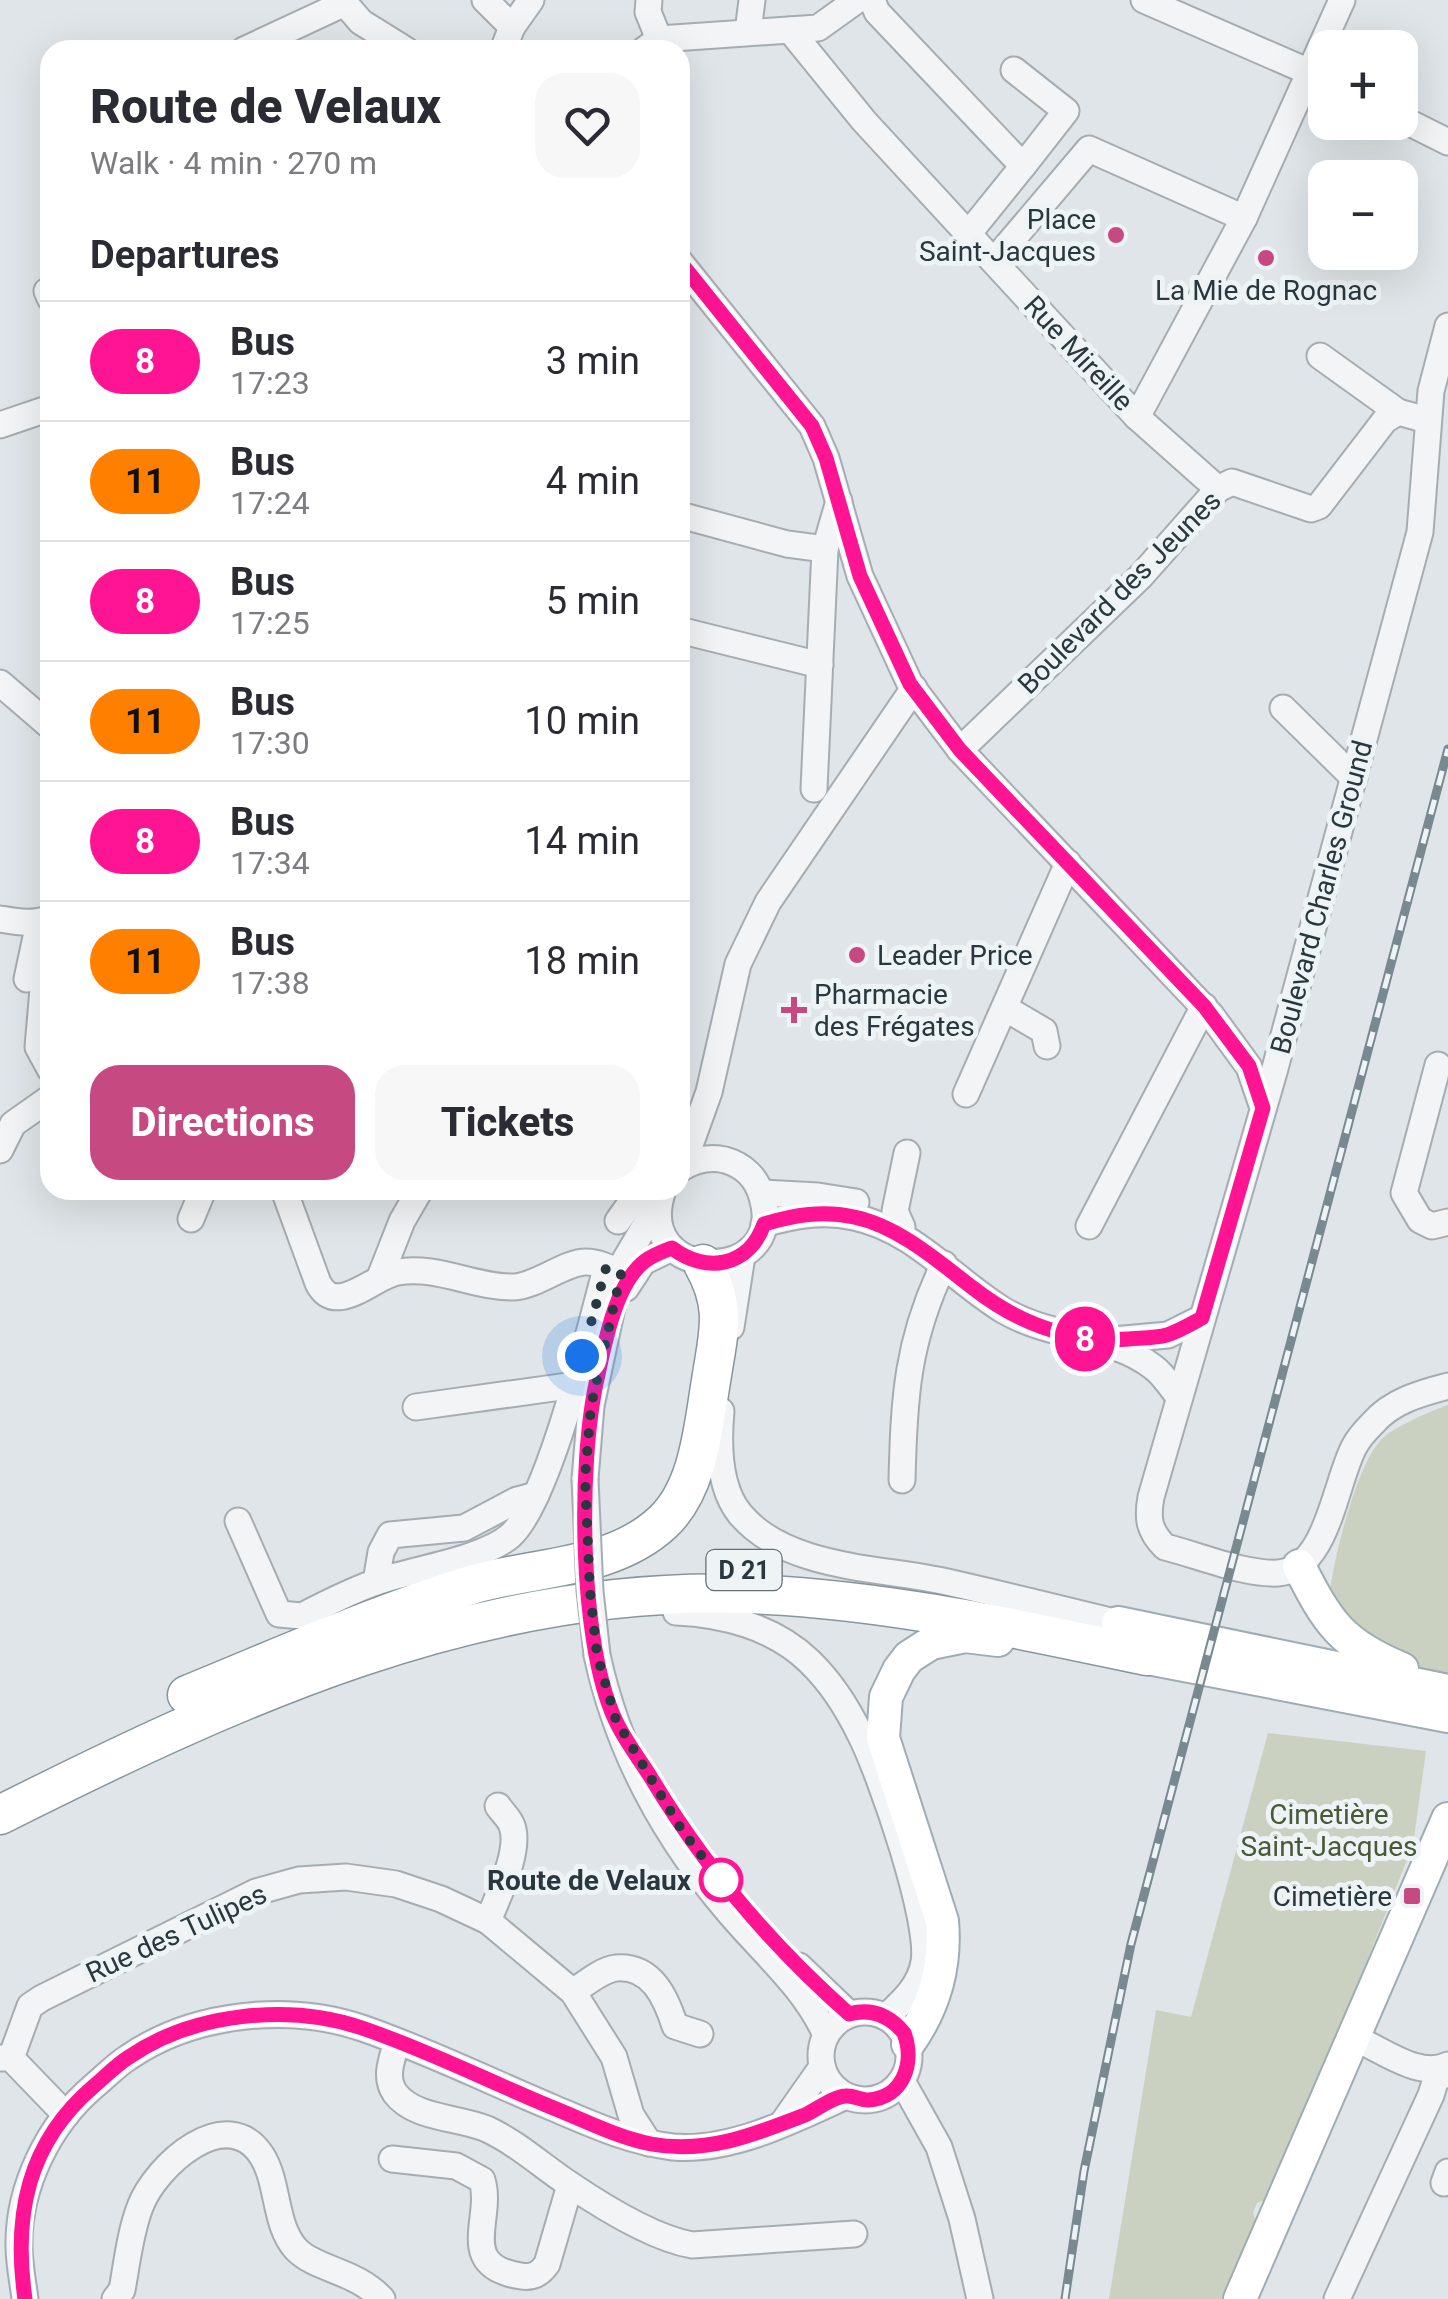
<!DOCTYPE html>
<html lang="en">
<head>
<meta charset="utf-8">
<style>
  body { margin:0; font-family:Roboto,sans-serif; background:#f7f7f7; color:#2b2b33; height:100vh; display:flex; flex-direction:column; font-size:38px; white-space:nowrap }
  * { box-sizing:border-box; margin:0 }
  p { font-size:32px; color:#7c7c81 }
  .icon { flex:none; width:55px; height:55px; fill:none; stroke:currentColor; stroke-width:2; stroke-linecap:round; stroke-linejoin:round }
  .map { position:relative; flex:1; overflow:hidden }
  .panel { position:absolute; left:40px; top:40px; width:650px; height:1160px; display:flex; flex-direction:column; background:#fff; border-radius:30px; box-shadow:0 10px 40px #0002 }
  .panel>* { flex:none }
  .badge { padding:0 20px; border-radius:32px; font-size:35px; line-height:65px }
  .fabs { position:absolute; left:1308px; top:30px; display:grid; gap:20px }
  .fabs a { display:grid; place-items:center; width:110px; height:110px; border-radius:20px; background:#fff; box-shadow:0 10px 40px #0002; font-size:50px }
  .you { position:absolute; width:50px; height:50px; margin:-25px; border:8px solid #fff; border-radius:50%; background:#1a73e8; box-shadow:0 0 0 15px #1a73e833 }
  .map>.badge { position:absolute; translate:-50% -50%; box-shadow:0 0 0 5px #fff }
  h2 { padding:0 50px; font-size:38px; line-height:90px }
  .round { display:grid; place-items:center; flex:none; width:105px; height:105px; border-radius:30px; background:#f7f7f7 }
  .head { display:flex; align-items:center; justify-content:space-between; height:170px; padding:0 50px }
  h1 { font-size:48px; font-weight:800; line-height:75px }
  .primary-button { display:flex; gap:20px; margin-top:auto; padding:20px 50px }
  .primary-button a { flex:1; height:115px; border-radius:30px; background:#c64a81; color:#fff; font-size:40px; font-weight:800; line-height:115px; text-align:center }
  .primary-button a+a { background:#f7f7f7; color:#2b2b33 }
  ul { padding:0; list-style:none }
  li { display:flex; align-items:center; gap:30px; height:120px; padding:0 50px; border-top:2px solid #e1e1e2 }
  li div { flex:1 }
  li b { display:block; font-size:38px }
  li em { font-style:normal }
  li .badge { min-width:110px; font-weight:700; text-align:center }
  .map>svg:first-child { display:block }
  .green { fill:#cad1c1 }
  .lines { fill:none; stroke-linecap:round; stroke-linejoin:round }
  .minor-casing { stroke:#a5adb2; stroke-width:29 }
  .major-casing { stroke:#9facb3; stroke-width:36 }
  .highway-casing { stroke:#87969d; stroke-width:41 }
  .minor { stroke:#f2f4f6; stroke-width:25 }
  .major { stroke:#fff; stroke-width:32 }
  .highway { stroke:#fff; stroke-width:38 }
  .rail-casing { stroke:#798990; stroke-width:9 }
  .rail { stroke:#eef3f5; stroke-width:5; stroke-dasharray:15; stroke-linecap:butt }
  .minor-bridge-casing { stroke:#a5adb2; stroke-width:29; stroke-linecap:butt }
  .minor-bridge { stroke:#f2f4f6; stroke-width:25 }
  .line-casing { stroke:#fff; stroke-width:22 }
  .line { stroke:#ff1493; stroke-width:15 }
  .walk { stroke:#29373e; stroke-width:10; stroke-dasharray:0 18 }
  .poi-dot { fill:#c64a81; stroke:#eef3f5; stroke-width:4 }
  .stop-dot { fill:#fff; stroke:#ff1493; stroke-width:5 }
  .labels { text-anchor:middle; stroke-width:10; stroke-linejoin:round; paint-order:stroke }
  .shield { fill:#eef3f5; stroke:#646f75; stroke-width:2.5 }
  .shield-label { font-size:25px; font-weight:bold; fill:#29373e }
  .poi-label { font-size:28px; fill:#29373e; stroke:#eef3f5; text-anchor:end }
  .street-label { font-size:28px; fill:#29373e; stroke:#eef3f5 }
  .park-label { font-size:28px; fill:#475937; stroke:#eef3f5 }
  .stop-label { font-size:28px; font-weight:bold; fill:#29373e; stroke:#eef3f5; text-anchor:end }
</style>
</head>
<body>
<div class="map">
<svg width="1448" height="2299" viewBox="0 0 1448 2299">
  <rect width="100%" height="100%" fill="#dfe5e8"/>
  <g class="green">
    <path d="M1448 1405V1673C1391 1670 1366 1639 1329 1602 1331 1566 1356 1467 1380 1441 1391 1428 1431 1411 1448 1405Z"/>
    <polygon points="1268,1733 1426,1751 1413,1845 1311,2101 1267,2199 1257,2203 1253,2213 1256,2223 1221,2299 1109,2299 1156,2010 1191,2017"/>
  </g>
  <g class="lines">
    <g class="minor-casing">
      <g id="minor">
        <polyline points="342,0 361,22 406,50"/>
        <polyline points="485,0 512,27"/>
        <polyline points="649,0 648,12 659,39"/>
        <polyline points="872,0 877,12 1023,166 969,233"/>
        <polyline points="1144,0 1323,78"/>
        <polyline points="790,30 864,121 1137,417 1218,489"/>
        <polyline points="748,32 752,0"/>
        <polyline points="244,50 345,3"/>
        <polyline points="503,50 512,27 531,0"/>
        <polyline points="644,50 659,39 818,28 857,0"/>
        <polyline points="1014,70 1066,111 1023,166"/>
        <polyline points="1400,118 1448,142"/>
        <polyline points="994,261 1089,149 1244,218"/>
        <polyline points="680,262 812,426 826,458 860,576 910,684 960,750 1211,1015 1249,1067 1263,1108"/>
        <polyline points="47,291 50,298"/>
        <path d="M1448 326 1431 391 1420 532 1274 1072 1151 1497C1147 1519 1149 1531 1165 1547 1198 1555 1245 1575 1278 1573 1327 1570 1335 1483 1354 1447 1358 1439 1366 1430 1373 1423 1392 1401 1421 1393 1448 1386"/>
        <polyline points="1320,356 1398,412"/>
        <polyline points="1137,417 1244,218 1342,0"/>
        <polyline points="0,425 50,408"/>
        <polyline points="680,515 787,544 825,549"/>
        <polyline points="683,631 820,665"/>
        <polyline points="0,683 50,726"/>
        <polyline points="1283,708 1354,778"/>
        <polyline points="960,750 1141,576 1218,489 1232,482 1311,509 1319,506 1385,420 1398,412 1427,420"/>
        <polyline points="814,789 825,549 839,501"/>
        <path d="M0 919C18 922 33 925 50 918"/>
        <polyline points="27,979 39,923"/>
        <polyline points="43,989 38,1047 50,1069"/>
        <polyline points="1005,1008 1044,1031 1047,1046"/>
        <polyline points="1438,1065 1404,1193 1420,1220 1432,1226 1448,1222"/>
        <polyline points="966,1094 1068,863"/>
        <polyline points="0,1150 13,1124 50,1098"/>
        <polyline points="682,1167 709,1092 738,964 768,902 914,688"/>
        <path d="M284 1190 318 1283C336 1318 373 1276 398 1272 436 1265 476 1288 514 1287 537 1286 566 1261 587 1262 601 1262 619 1273 632 1277"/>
        <path d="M663 1190C630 1286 789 1285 762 1197 757 1178 743 1165 725 1160 708 1156 694 1160 680 1169"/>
        <polyline points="762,1193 818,1196 856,1202"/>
        <polyline points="191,1219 203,1190"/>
        <polyline points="618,1221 640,1190"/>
        <path d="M764 1224C794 1215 823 1210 854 1217 913 1229 954 1280 1003 1310 1049 1338 1110 1334 1153 1367 1163 1374 1171 1387 1178 1396"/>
        <polyline points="1089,1226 1204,1006"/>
        <polyline points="902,1227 895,1211 907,1153"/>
        <polyline points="380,1277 402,1221 420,1190"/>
        <polyline points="626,1288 643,1262 672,1248"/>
        <polyline points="731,1327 742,1256"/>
        <polyline points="1102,1341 1168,1335 1202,1318"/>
        <polyline points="416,1407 575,1385"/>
        <path d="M721 1411C718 1444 718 1487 740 1514 787 1570 881 1567 947 1582 1004 1595 1061 1609 1118 1623"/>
        <polyline points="585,1479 591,1406 616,1289 625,1260 659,1202"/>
        <path d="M902 1480C904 1397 907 1341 944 1264"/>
        <path d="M238 1521 279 1614 302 1616C327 1603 353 1590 379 1581 415 1569 483 1559 510 1536 549 1502 591 1324 606 1269"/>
        <polyline points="376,1582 381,1552 390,1535 464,1528 517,1500 536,1495"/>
        <path d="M676 1612C723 1614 774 1627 809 1661 831 1682 848 1709 861 1736 881 1776 931 1921 924 1962 920 1986 903 2001 886 2017"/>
        <path d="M597 1655C618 1752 663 1835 727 1910 761 1951 804 1986 826 2035"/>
        <path d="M488 1921C497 1898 521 1851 512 1826 510 1819 502 1812 498 1806"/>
        <polyline points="799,1966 849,2014"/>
        <path d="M573 1992C585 1984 601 1970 616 1968 652 1965 666 1998 675 2026L700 2034"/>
        <circle cx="865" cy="2056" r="44"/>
        <path d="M1351 2037C1380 2047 1418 2080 1448 2065"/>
        <path d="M397 2042C392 2059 384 2077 395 2093 414 2119 459 2117 487 2129 517 2143 542 2166 569 2184 603 2207 653 2238 692 2245L854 2234"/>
        <polyline points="0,2058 11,2058 66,2115"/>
        <polyline points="11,2058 30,2006 42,1998 256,1892 299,1880 346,1877 396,1884 441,1899 488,1921 573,1992 614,2057 631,2115 649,2143"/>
        <polyline points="902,2081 939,2147 962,2219 980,2299"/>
        <polyline points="784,2121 822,2067"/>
        <path d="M392 2159 456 2166 482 2180C494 2218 455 2266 521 2276 533 2278 540 2274 547 2264L570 2185"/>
        <polyline points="1444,2183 1448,2172"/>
        <path d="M25 2299C23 2282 19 2264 19 2246 18 2187 49 2124 94 2086 105 2077 116 2065 129 2057 193 2013 288 2003 362 2028 426 2050 489 2081 551 2107 591 2124 630 2142 673 2147 731 2152 794 2120 846 2096"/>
        <path d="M115 2299 122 2290C127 2263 130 2233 140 2207 155 2166 227 2101 262 2156 279 2183 274 2225 296 2249 316 2270 355 2270 382 2299"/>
        <polyline points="1337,2299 1431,2095 1439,2069 1448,2075"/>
      </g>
    </g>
    <g class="major-casing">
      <g id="major">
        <path d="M1299 1566C1328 1623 1341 1644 1402 1669"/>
        <polyline points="1118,1623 1448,1691"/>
        <polyline points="1122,1653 1448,1716"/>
        <path d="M908 2044C935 2006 946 1966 942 1921L883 1738 886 1697 899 1670 909 1657 931 1643 965 1636 998 1640"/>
        <polyline points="1240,2299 1448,1819"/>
      </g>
    </g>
    <g class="highway-casing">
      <g id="highway">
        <path d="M187 1695C280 1657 374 1615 471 1585 534 1566 612 1570 663 1522 699 1488 703 1428 711 1381 718 1334 728 1308 703 1264"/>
        <path d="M0 1815C233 1698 477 1585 744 1594 880 1598 1014 1628 1146 1656"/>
      </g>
    </g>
    <use href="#minor" class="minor"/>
    <use href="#major" class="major"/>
    <use href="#highway" class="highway"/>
    <g class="rail-casing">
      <polyline id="rail" points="1065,2299 1084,2171 1131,1944 1448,749"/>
    </g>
    <use href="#rail" class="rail"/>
    <g class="minor-bridge-casing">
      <polyline id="minor-bridge" points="585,1479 590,1591 597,1655"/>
    </g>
    <use href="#minor-bridge" class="minor-bridge"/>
  </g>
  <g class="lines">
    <g class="line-casing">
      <path id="line" d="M25 2299C13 2216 27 2143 94 2086 105 2077 116 2065 129 2057 193 2013 289 2003 362 2028 427 2050 488 2081 551 2107 584 2120 616 2137 651 2144 706 2154 754 2135 805 2115 816 2110 834 2096 846 2096 853 2095 860 2100 868 2100 904 2098 915 2062 904 2033 889 2015 871 2008 849 2014 771 1945 703 1865 650 1776 638 1757 623 1738 614 1717 579 1638 578 1463 597 1379 605 1343 615 1284 645 1261 653 1255 664 1251 672 1248 706 1274 749 1267 764 1224 794 1215 823 1210 854 1217 898 1226 938 1261 973 1288 1019 1324 1070 1343 1129 1339 1141 1338 1156 1338 1167 1335 1179 1331 1191 1324 1202 1318L1263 1108 1249 1066 1204 1006 960 750 910 684 860 576 826 458 812 426 680 262"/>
    </g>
    <use href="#line" class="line"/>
    <polyline class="walk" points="582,1356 606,1268 621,1274 591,1406 585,1478 590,1591 597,1655 616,1720 683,1832 721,1880"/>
  </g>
  <g class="poi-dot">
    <circle cx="1116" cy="235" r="10"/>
    <circle cx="1266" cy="258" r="10"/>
    <circle cx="857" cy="955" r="10"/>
    <path d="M789 995h10v10h10v10h-10v10h-10v-10h-10v-10h10z"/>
    <rect x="1402" y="1886" width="20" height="20" rx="5"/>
  </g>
  <circle class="stop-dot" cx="721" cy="1880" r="20"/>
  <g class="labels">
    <rect class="shield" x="706.5" y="1550" width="75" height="40" rx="8"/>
    <g class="shield-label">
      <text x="744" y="1579">D 21</text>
    </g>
    <g class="poi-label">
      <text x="1096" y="229">Place<tspan x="1096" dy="32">Saint-Jacques</tspan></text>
      <text x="1266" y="300" text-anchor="middle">La Mie de Rognac</text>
      <text x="877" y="965" text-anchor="start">Leader Price</text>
      <text x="814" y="1004" text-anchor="start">Pharmacie<tspan x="814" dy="32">des Frégates</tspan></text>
      <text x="1392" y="1906">Cimetière</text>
    </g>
    <g class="street-label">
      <text transform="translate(1079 353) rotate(47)" y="10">Rue Mireille</text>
      <text transform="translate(1119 592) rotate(-45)" y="10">Boulevard des Jeunes</text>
      <text transform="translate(1321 897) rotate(-75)" y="10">Boulevard Charles Ground</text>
      <text transform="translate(176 1933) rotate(-25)" y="10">Rue des Tulipes</text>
    </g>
    <g class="park-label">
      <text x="1329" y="1824">Cimetière<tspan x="1329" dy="32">Saint-Jacques</tspan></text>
    </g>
    <g class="stop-label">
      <text x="691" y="1890">Route de Velaux</text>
    </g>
  </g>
</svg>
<div class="fabs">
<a>+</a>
<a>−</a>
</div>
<div class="you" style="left:582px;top:1356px"></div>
<b class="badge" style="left:1085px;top:1339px;background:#ff1493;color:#fff">8</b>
<section class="panel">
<div class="head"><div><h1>Route de Velaux</h1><p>Walk · 4 min · 270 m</p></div><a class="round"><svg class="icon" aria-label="heart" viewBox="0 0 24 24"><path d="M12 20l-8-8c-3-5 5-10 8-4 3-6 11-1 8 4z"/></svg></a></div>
<h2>Departures</h2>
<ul>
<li><span class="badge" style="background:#ff1493;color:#fff">8</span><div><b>Bus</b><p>17:23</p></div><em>3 min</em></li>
<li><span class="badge" style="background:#ff8000;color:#111">11</span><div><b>Bus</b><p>17:24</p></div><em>4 min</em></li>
<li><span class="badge" style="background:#ff1493;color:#fff">8</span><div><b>Bus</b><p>17:25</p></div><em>5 min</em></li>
<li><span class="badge" style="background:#ff8000;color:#111">11</span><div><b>Bus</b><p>17:30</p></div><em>10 min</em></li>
<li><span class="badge" style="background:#ff1493;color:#fff">8</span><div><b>Bus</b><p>17:34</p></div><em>14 min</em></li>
<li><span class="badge" style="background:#ff8000;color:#111">11</span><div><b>Bus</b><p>17:38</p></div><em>18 min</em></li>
</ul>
<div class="primary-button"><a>Directions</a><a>Tickets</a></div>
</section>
</div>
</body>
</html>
